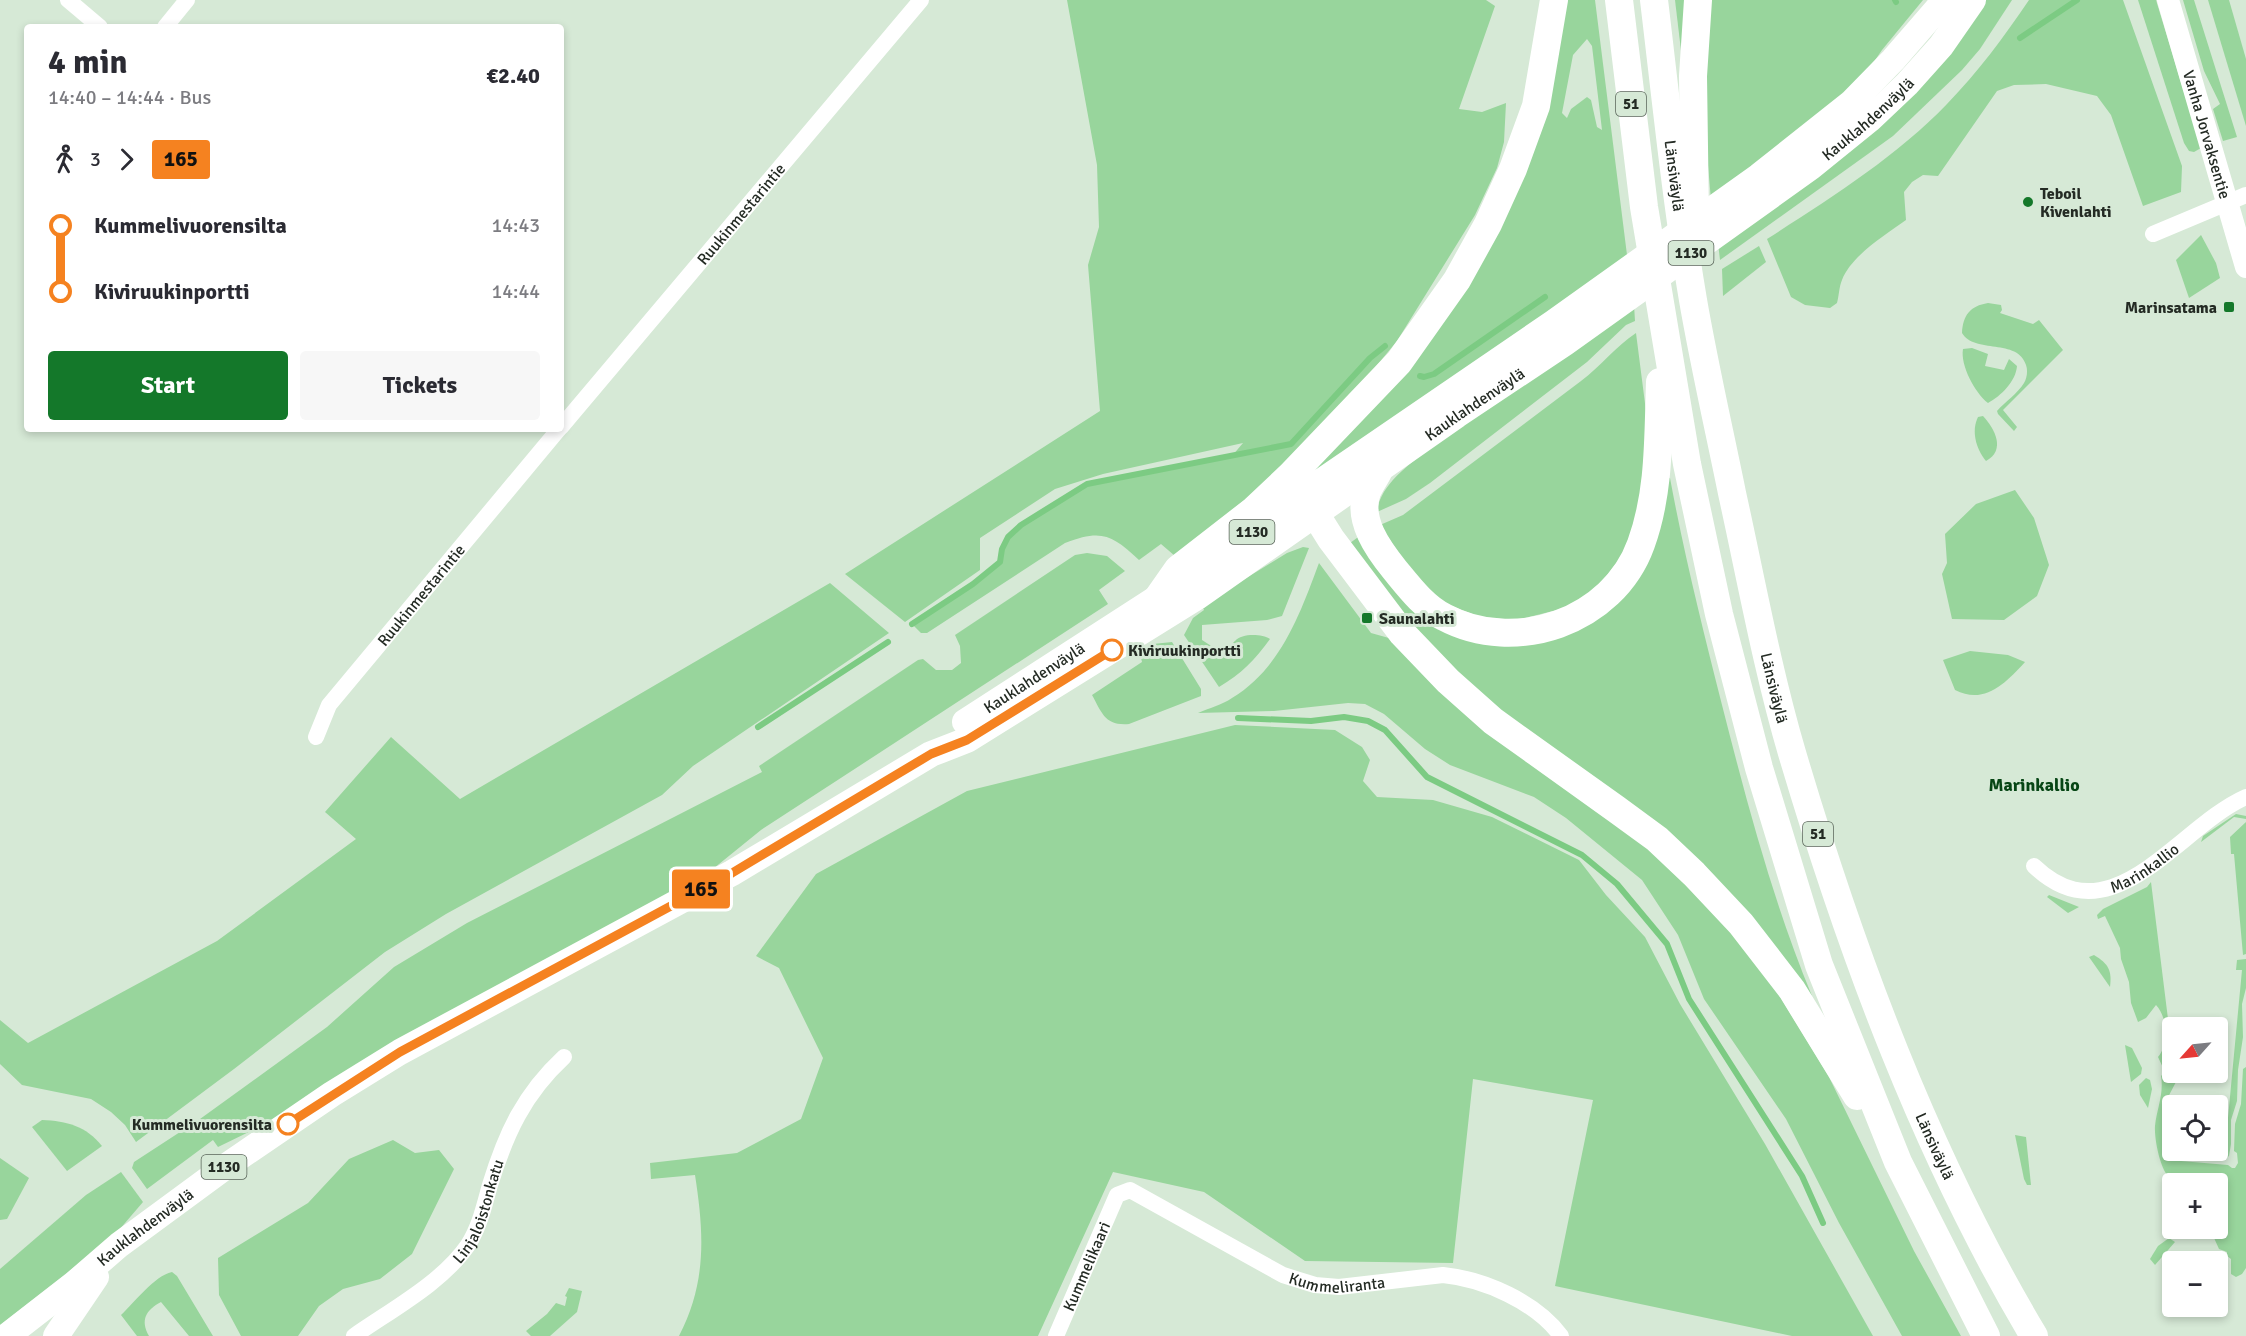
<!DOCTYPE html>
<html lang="en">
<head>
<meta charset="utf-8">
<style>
  body { margin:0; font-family:Signika,sans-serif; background:#f7f7f7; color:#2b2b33; height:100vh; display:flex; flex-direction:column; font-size:22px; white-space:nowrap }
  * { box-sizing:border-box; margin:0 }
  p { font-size:20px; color:#7c7c81 }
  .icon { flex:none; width:33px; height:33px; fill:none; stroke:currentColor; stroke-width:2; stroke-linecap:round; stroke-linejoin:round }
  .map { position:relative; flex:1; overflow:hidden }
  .drawer { position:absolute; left:24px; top:24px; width:540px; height:408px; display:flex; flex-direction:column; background:#fff; border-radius:6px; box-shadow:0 3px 9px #0003 }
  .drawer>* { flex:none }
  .badge { padding:0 12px; border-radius:4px; font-size:21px; line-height:39px }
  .needle { width:39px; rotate:243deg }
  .fabs { position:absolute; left:2162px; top:1017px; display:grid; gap:12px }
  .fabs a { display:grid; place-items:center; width:66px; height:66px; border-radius:6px; background:#fff; box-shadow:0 3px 9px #0003; font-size:30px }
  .map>.badge { position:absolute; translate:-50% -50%; box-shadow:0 0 0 3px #fff }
  .legs { display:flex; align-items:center; gap:9px; height:66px; padding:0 24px; font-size:20px }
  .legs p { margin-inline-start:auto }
  .headline { display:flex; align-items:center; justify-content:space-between; height:102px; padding:0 24px }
  h1 { font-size:33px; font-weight:800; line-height:45px }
  .button { display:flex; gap:12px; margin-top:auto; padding:12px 24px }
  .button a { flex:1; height:69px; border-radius:6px; background:#14782a; color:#fff; font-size:24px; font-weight:800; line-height:69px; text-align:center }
  .button a+a { background:#f7f7f7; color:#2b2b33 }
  ul { padding:0 24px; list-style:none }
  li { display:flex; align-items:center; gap:21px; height:66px; font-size:22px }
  li i { display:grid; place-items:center; width:9px; height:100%; margin:0 8px; background:currentColor }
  li i::after { content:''; width:15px; height:15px; margin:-8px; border:4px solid; border-radius:50%; background:#fff }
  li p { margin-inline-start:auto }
  li:first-child i { background:linear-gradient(#0000 50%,currentColor 0) }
  li:last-child i { background:linear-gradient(currentColor 50%,#0000 0) }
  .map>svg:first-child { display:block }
  .green { fill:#98d59c; fill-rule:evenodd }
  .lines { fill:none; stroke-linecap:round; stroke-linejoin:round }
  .stream { stroke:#7ccb83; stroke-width:6 }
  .minor { stroke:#fff; stroke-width:16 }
  .secondary { stroke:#fff; stroke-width:22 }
  .primary { stroke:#fff; stroke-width:26 }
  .motorway { stroke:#fff; stroke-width:28 }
  .line-1-casing { stroke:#fff; stroke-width:14 }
  .line-1 { stroke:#f58220; stroke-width:9 }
  .poi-dot { fill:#14782a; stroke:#d6e9d6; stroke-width:2 }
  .stop-1-dot { fill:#fff; stroke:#f58220; stroke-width:3 }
  .labels { text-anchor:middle; stroke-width:6; stroke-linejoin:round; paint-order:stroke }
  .shield { fill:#d6e9d6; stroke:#596459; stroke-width:1.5 }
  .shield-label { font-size:15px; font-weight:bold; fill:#242b24 }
  .street-label { font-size:16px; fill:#242b24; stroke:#d6e9d6 }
  .poi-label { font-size:16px; font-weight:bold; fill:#242b24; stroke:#d6e9d6; text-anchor:start }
  .stop-label { font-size:16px; font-weight:bold; fill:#242b24; stroke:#d6e9d6; text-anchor:start }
  .neighbourhood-label { font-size:18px; font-weight:bold; fill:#074615; stroke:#d6e9d6 }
</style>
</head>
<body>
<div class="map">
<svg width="2246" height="1336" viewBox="0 0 2246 1336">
  <rect width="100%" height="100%" fill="#d6e9d6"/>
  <g class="green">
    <path d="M1067 0H1486L1495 6 1459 109 1482 112 1506 103 1504 142 1497 168 1475 215 1397 341 1364 381 1263 485 1175 556 1161 544 1139 560C1112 535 1102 529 1065 543L927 633H921L912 624 973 584 1000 562 1002 549 1008 537 1021 525 1087 484 1232 456 1243 443 1103 474 1055 489 980 538V570L905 622 845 574 1100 411 1088 265 1099 227 1097 165Z"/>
    <path d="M1566 0H1595L1627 255 1507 342 1296 484 1446 317ZM1587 39 1592 46 1602 130 1597 127 1591 100 1587 97 1571 109 1567 118 1562 113 1573 55Z"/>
    <polygon points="1675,0 1690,0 1682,59"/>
    <polygon points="1707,0 1923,0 1882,50 1858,85 1711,200 1704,119"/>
    <polygon points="1984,0 2012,0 1980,49 1962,70 1893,136 1720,260 1718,243"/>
    <path d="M2029 0H2123L2182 166 2181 192 2143 206 2111 115 2097 96 2046 84 2014 85 1997 91 1938 176 1923 175 1912 182 1904 192 1906 220C1885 235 1851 256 1842 280 1839 287 1839 296 1837 303L1830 308 1805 305 1791 297 1767 239C1829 199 1895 158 1947 104 1978 72 2004 37 2029 0Z"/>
    <polygon points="2138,0 2156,0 2201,148 2194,152 2189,151 2184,143"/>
    <polygon points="2183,0 2194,0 2237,137 2223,141 2213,109 2220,104 2204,71"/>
    <polygon points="2208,0 2229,0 2246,59 2246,126"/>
    <polygon points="2201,235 2216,263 2220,278 2189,298 2176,260"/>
    <polygon points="1759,246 1766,262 1723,296 1722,269"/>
    <path d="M1988 303 2001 305 2002 310 2000 313 2033 324 2039 320 2063 350 2003 410 2017 427 2014 431 1998 414 1997 411C2005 402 2018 393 2024 383 2027 378 2028 370 2026 365 2018 338 1974 354 1962 333 1963 315 1970 306 1988 303Z"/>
    <path d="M1634 305 1635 321 1626 325 1587 362 1430 483 1406 499 1377 512C1380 485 1408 466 1427 450Z"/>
    <path d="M1636 333 1647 419 1643 498 1625 552 1596 589 1565 608 1517 620 1480 617 1444 603 1418 582 1380 525 1403 515 1581 381C1601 366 1616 346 1636 333Z"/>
    <path d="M1972 348 1988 354 1985 366 2004 370 2009 359 2017 366C2016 381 2001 396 1988 403 1975 393 1960 365 1963 349Z"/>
    <path d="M1983 416C1995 429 2006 450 1986 461 1976 449 1971 431 1978 417Z"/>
    <path d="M1666 477 1670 478C1684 554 1703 630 1722 705 1747 803 1773 902 1812 996L1426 643 1350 543 1361 535 1441 625 1599 611Z"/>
    <polygon points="2015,490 2034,518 2049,565 2037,596 2004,620 1952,619 1942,574 1947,563 1945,534 1976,504"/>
    <path d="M1303 547 1309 548 1282 616 1267 620 1202 625V640L1219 651 1230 650C1232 647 1232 643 1235 641 1242 633 1262 634 1270 639 1255 660 1241 674 1219 687L1184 635 1193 618 1204 610 1202 605 1287 553Z"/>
    <polygon points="1087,553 1107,556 1125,571 1099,590 1108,604 761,830 703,877 267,1123 218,1147 213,1140 147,1189 132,1168 134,1162 200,1119 327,1027 394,967 467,923 762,772 759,766 918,660 923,659 936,670 952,670 961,663 960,646 955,635 1075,555"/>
    <path d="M1319 563 1371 633 1396 640 1642 841 1754 954 1829 1077 1914 1251 1961 1336H1902L1839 1223 1786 1119 1704 999 1678 935 1642 880 1566 818 1534 797 1450 765 1425 749 1384 714 1365 704 1348 703 1274 711 1198 713C1209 708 1222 705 1232 698 1281 668 1300 614 1319 563Z"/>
    <polygon points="830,583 889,633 693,766 662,795 446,914 385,952 234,1069 136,1142 125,1125 111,1112 91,1099 22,1085 0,1064 0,1020 28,1043 217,941 356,839 325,812 391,737 460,799"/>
    <path d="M1172 642 1201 689V696L1129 724C1105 726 1102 713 1092 695L1142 662 1140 653 1153 644Z"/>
    <path d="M1970 651 2008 655 2025 662C2005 684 1984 705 1955 690L1943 660Z"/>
    <path d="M1235 725 1335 730 1362 747 1370 760 1363 781 1377 797 1433 800 1492 817 1579 860 1606 895 1645 937 1680 1004 1765 1144 1873 1336H1792L1555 1286 1593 1100 1473 1079 1453 1263 1305 1261 1204 1192 1113 1172 1038 1336H679C707 1282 704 1233 695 1175L651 1179 650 1163 737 1153 801 1119 823 1058 779 968 756 956 816 874 967 791Z"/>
    <polygon points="2236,814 2246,816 2246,819 2234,817 2201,842 2203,836"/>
    <polygon points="2246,822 2246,954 2243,955 2234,854 2231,854 2230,837"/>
    <path d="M2151 882 2168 1019H2186V1027L2172 1028V1072L2177 1073V1080L2166 1101 2164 1123 2172 1124V1150L2180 1151 2178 1157 2181 1161 2228 1165 2232 1168H2235L2238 1163 2237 1153 2234 1151 2235 1124 2241 1104 2243 1069 2246 1067V1268L2242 1274 2236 1277 2231 1274V1259L2227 1256V1252L2219 1249 2210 1229 2217 1228V1184L2174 1181C2161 1177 2154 1139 2155 1126 2157 1108 2164 1094 2161 1076L2165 1072 2158 1057C2169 1044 2168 1018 2156 1005L2146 1018 2138 1022 2131 1003 2129 982 2121 959 2120 948 2105 916 2098 919 2097 915 2103 909 2147 887Z"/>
    <polygon points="2049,895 2079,907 2068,913 2047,897"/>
    <path d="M2094 955C2109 964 2112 971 2110 987L2089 957Z"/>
    <polygon points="2246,959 2246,988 2242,1004 2243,1037 2238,1070 2237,1101 2231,1120 2231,1144 2229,1156 2224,1160 2242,970 2236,970 2237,960"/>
    <polygon points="2125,1045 2132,1048 2142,1068 2141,1074 2131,1082"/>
    <polygon points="2146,1078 2150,1080 2152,1089 2148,1108 2140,1095 2139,1085"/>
    <path d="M42 1120C67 1121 86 1126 102 1146L67 1171 32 1127Z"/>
    <polygon points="2015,1135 2026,1137 2031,1185 2027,1185 2024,1179"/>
    <polygon points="393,1140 415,1153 439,1150 454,1169 412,1254 380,1279 343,1289 319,1306 298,1336 241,1336 219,1295 218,1258 308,1203 349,1159"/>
    <polygon points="0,1158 29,1178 7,1219 0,1220"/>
    <polygon points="121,1172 143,1202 113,1237 0,1325 0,1269 86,1195"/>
    <polygon points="2169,1238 2175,1242 2155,1265 2150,1259 2158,1246"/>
    <path d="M172 1272 177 1276 213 1336H189L161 1302C146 1310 140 1320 149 1336H137L121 1315C135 1302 154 1276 172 1272Z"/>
    <polygon points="569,1288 582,1291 577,1312 550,1336 531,1336 526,1331 547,1314 556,1303 565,1306 567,1297 565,1296"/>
  </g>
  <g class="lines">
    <g class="stream">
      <polyline points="1895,0 1896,2"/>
      <polyline points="2020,38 2077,0"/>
      <polyline points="1420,376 1424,377 1434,374 1545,297"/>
      <polyline points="912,624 973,584 1000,562 1002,549 1008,537 1021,525 1087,484 1291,444 1370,358 1385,346"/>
      <polyline points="1238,718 1311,721 1344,717 1368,721 1385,730 1427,777 1582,855 1617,884 1667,944 1689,999 1802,1176 1823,1223"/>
      <polyline points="758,727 888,642"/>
    </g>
    <g class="minor">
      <polyline points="68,0 100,27"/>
      <polyline points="165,27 187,0"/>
      <polyline points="2153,234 2246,195"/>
      <path id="s1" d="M561 427 921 0"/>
      <path id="s2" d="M316 737 329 705 559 429"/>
      <path id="s3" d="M2034 866C2112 941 2178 827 2246 797"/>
      <path id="s4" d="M354 1336C391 1310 442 1283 468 1245 480 1226 484 1206 490 1185 506 1133 524 1094 564 1057"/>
      <path id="s5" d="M1056 1336 1117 1195 1130 1190 1283 1275 1315 1285 1339 1287 1443 1275C1484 1279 1536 1302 1561 1336"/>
    </g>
    <path class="secondary" id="s6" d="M2168 0 2246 267"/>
    <g class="primary">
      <path id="s7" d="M965 722 1185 580 1319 483 1553 323 1759 176 1851 103 1893 60 1945 0"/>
      <path id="s8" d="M7 1336 74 1284 119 1245 225 1167 332 1094 400 1052 732 873 931 754 967 740 1197 597 1457 415 1565 343 1811 167 1869 120 1907 84 1941 46 1973 0"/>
      <polyline points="56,1336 96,1277"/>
    </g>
    <g class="motorway">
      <polyline points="1619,0 1644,207 1687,464 1719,614 1759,768 1819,965 1898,1162 1986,1336"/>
      <path id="s9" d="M1654 0C1666 100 1676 200 1693 300 1704 364 1719 429 1732 493 1751 579 1767 668 1792 753 1852 955 1926 1155 2034 1336"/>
      <polyline points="1695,218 1693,76 1698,0"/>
      <path d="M1378 472C1375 478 1370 485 1367 492 1357 520 1378 549 1395 570 1409 587 1424 607 1444 617 1515 655 1613 622 1641 544 1660 492 1658 436 1660 382"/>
      <polyline points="1319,483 1316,515 1331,539 1402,633 1448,681 1493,721 1616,809 1657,839 1694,874 1741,924 1792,990 1857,1096"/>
      <polyline points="1157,599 1178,569 1254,510 1291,475 1399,362 1457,280 1488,224 1513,169 1536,106 1554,0"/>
    </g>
  </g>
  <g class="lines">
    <g class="line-1-casing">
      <polyline id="line-1" points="288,1124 400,1052 732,873 931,754 967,740 1112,650"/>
    </g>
    <use href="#line-1" class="line-1"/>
  </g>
  <g class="poi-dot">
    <circle cx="2028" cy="202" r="6"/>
    <rect x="2223" y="301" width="12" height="12" rx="3"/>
    <rect x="1361" y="612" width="12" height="12" rx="3"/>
  </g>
  <g class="stop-1-dot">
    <circle cx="1112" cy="650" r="10"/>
    <circle cx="288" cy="1124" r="10"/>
  </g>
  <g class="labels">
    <g class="shield">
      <rect x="1616" y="92" width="30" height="24" rx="4.5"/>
      <rect x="1668.5" y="241" width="45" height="24" rx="4.5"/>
      <rect x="1229.5" y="520" width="45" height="24" rx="4.5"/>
      <rect x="1803" y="822" width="30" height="24" rx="4.5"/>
      <rect x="201.5" y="1155" width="45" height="24" rx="4.5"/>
    </g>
    <g class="shield-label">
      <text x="1631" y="109">51</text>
      <text x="1691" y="258">1130</text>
      <text x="1252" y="537">1130</text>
      <text x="1818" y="839">51</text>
      <text x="224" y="1172">1130</text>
    </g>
    <g class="street-label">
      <text dy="6" stroke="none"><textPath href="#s8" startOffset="2228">Kauklahdenväylä</textPath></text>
      <text dy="6" stroke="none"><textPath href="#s6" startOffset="140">Vanha Jorvaksentie</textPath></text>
      <text dy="6" stroke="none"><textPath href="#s9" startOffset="177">Länsiväylä</textPath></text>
      <text dy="6" stroke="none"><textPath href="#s1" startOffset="279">Ruukinmestarintie</textPath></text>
      <text dy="6" stroke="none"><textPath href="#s8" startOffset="1742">Kauklahdenväylä</textPath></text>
      <text dy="6" stroke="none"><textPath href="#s2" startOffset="178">Ruukinmestarintie</textPath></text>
      <text dy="6" stroke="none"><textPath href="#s7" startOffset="82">Kauklahdenväylä</textPath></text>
      <text dy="6" stroke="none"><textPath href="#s9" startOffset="699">Länsiväylä</textPath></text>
      <text dy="6" stroke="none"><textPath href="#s3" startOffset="123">Marinkallio</textPath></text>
      <text dy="6" stroke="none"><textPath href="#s9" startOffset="1185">Länsiväylä</textPath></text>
      <text dy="6" stroke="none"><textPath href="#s4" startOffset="182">Linjaloistonkatu</textPath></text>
      <text dy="6" stroke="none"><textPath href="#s8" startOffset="176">Kauklahdenväylä</textPath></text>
      <text dy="6" stroke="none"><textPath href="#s5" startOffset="76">Kummelikaari</textPath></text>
      <text dy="6" stroke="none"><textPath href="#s5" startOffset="398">Kummeliranta</textPath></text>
    </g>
    <g class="poi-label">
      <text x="2040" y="199">Teboil<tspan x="2040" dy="18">Kivenlahti</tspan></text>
      <text x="2217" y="313" text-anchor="end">Marinsatama</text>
      <text x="1379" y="624">Saunalahti</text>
    </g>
    <g class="stop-label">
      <text x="1128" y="656">Kiviruukinportti</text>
      <text x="272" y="1130" text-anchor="end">Kummelivuorensilta</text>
    </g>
    <g class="neighbourhood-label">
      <text x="2034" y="791">Marinkallio</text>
    </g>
  </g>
</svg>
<div class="fabs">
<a><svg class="needle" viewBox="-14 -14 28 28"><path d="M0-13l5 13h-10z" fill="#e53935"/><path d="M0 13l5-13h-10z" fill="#7c7c81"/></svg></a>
<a><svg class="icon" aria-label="locate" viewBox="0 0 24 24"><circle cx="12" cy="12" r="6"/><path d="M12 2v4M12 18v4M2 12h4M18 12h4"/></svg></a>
<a>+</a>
<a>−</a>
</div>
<b class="badge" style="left:701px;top:889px;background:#f58220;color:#111">165</b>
<section class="drawer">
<div class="headline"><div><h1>4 min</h1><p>14:40 – 14:44 · Bus</p></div><b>€2.40</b></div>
<div class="legs"><svg class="icon" aria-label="walk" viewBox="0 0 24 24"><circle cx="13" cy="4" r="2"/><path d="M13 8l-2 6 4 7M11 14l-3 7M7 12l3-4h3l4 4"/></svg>3<svg class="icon" aria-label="forward" viewBox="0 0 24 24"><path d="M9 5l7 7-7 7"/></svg><b class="badge" style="background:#f58220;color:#111">165</b></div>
<ul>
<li><i style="color:#f58220"></i><b>Kummelivuorensilta</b><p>14:43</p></li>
<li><i style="color:#f58220"></i><b>Kiviruukinportti</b><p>14:44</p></li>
</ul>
<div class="button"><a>Start</a><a>Tickets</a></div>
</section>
</div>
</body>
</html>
